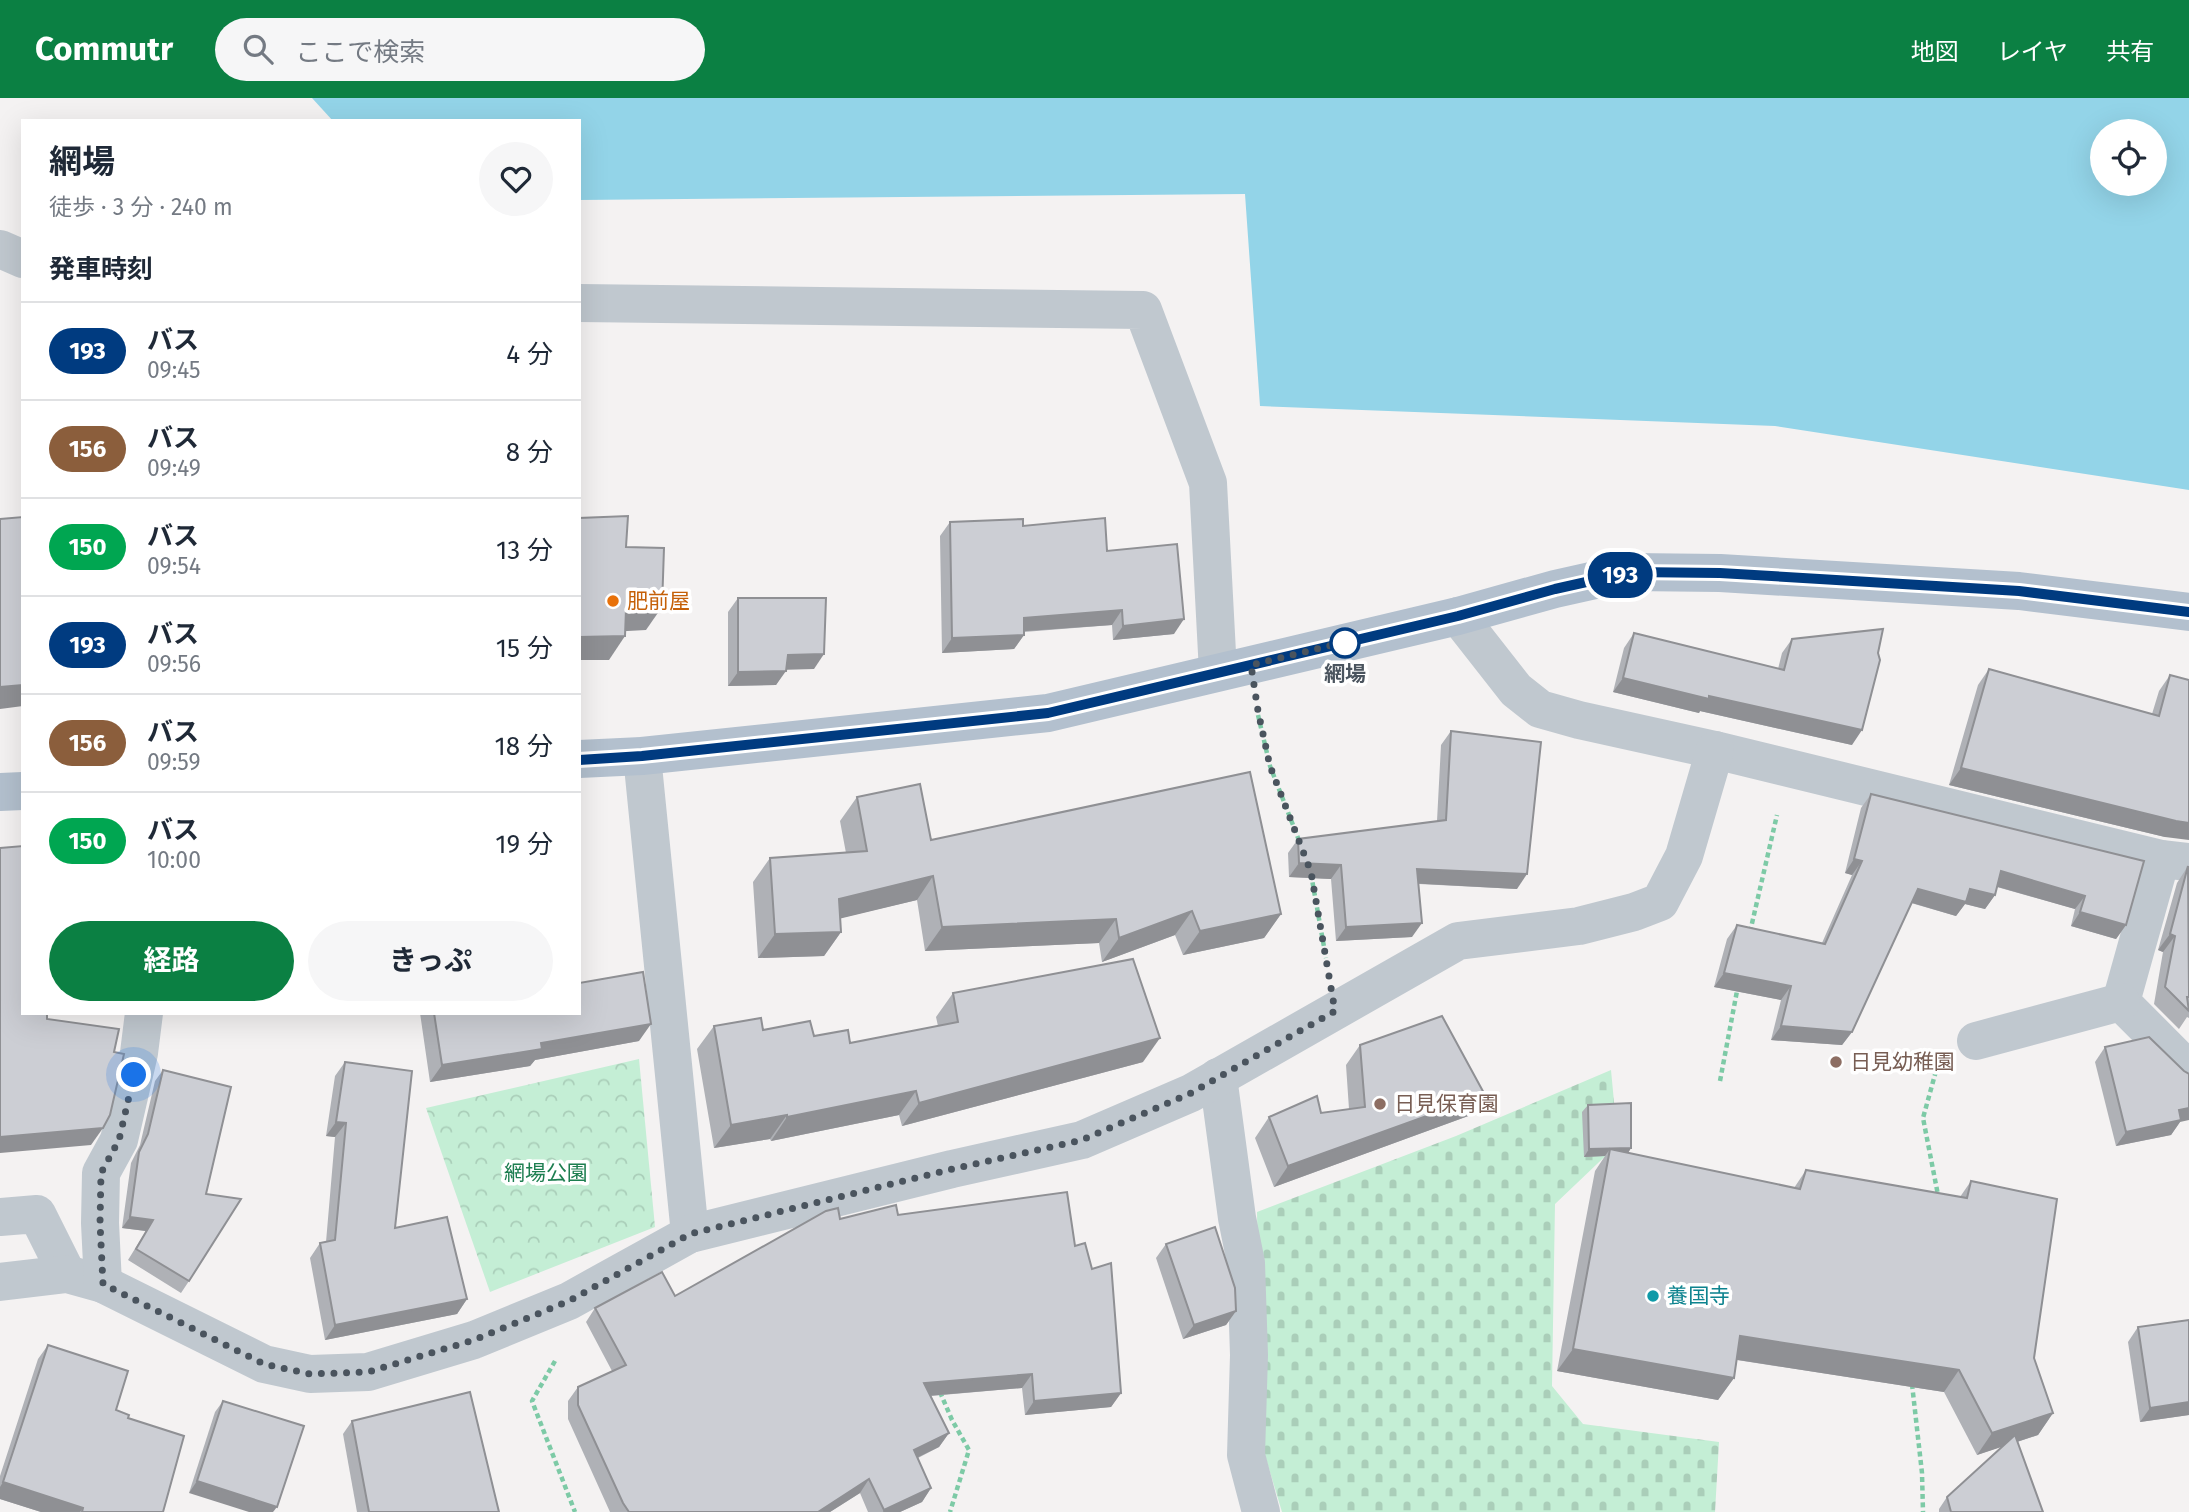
<!DOCTYPE html>
<html lang="ja">
<head>
<meta charset="utf-8">
<style>
  body { margin:0; font-family:"Fira Sans","Noto Sans JP",sans-serif; background:#f6f6f7; color:#1f2937; height:100vh; display:flex; flex-direction:column; font-size:26px; white-space:nowrap }
  * { box-sizing:border-box; margin:0 }
  p { font-size:23px; color:#747a83 }
  .icon { flex:none; width:38px; height:38px; fill:none; stroke:currentColor; stroke-width:2; stroke-linecap:round; stroke-linejoin:round }
  .map { position:relative; flex:1; overflow:hidden }
  .sheet { position:absolute; left:21px; top:21px; width:560px; height:896px; display:flex; flex-direction:column; background:#fff; border-radius:0px; box-shadow:0 7px 28px #0002 }
  .sheet>* { flex:none }
  .badge { padding:0 14px; border-radius:23px; font-size:24px; line-height:46px }
  .tools { position:absolute; left:2090px; top:21px; display:grid; gap:14px }
  .tools a { display:grid; place-items:center; width:77px; height:77px; border-radius:50%; background:#fff; box-shadow:0 7px 28px #0002; font-size:35px }
  .you { position:absolute; width:35px; height:35px; margin:-18px; border:5px solid #fff; border-radius:50%; background:#1a73e8; box-shadow:0 0 0 10px #1a73e833 }
  .map>.badge { position:absolute; translate:-50% -50%; box-shadow:0 0 0 4px #fff }
  h2 { padding:0 28px; font-size:26px; line-height:63px }
  .round { display:grid; place-items:center; flex:none; width:74px; height:74px; border-radius:37px; background:#f6f6f7 }
  .overview { display:flex; align-items:center; justify-content:space-between; height:119px; padding:0 28px }
  h1 { font-size:33px; font-weight:700; line-height:52px }
  .button { display:flex; gap:14px; margin-top:auto; padding:14px 28px }
  .button a { flex:1; height:80px; border-radius:42px; background:#0b8043; color:#fff; font-size:28px; font-weight:700; line-height:80px; text-align:center }
  .button a+a { background:#f6f6f7; color:#1f2937 }
  ul { padding:0; list-style:none }
  li { display:flex; align-items:center; gap:21px; height:98px; padding:0 28px; border-top:2px solid #e0e1e3 }
  li div { flex:1 }
  li b { display:block; font-size:26px }
  li em { font-style:normal }
  li .badge { min-width:77px; font-weight:700; text-align:center }
  header { display:flex; align-items:center; gap:42px; box-sizing:border-box; height:98px; padding:0 35px; background:#0b8043; color:#fff }
  header strong { font-size:33px }
  nav { display:flex; gap:38px; margin-inline-start:auto; font-size:24px }
  .search { width:490px; height:63px; background:#f6f6f7; display:flex; align-items:center; gap:18px; box-sizing:border-box; padding:0 24px; border-radius:38px; color:#747a83; font-size:26px }
  .map>svg:first-child { display:block }
  .forest { fill:url(#forest-crowns) }
  .cemetery { fill:url(#cemetery-stones) }
  .water { fill:#93d4e8; fill-rule:evenodd }
  .lines { fill:none; stroke-linecap:round; stroke-linejoin:round }
  .path { stroke:#7dcaa6; stroke-width:4.5; stroke-dasharray:5 3.5; stroke-linecap:butt }
  .minor { stroke:#c0c8cf; stroke-width:38 }
  .major { stroke:#b3c0ce; stroke-width:38 }
  .wall { fill:#afb1b6 }
  .shaded-wall { fill:#8f9094 }
  .building { fill:#ccced4; stroke:#8f9094; stroke-width:2 }
  .line-casing { stroke:#fff; stroke-width:16 }
  .line { stroke:#003b80; stroke-width:10 }
  .walk { stroke:#4a545e; stroke-width:7; stroke-dasharray:0 12.6 }
  .food-dot { fill:#e8710a; stroke:#fff; stroke-width:2.5 }
  .stop-dot { fill:#fff; stroke:#003b80; stroke-width:3.5 }
  .education-dot { fill:#8d6e63; stroke:#fff; stroke-width:2.5 }
  .culture-dot { fill:#0f9aa8; stroke:#fff; stroke-width:2.5 }
  .labels { text-anchor:middle; stroke-width:7; stroke-linejoin:round; paint-order:stroke }
  .food-label { font-size:21px; fill:#c56008; stroke:#fff; text-anchor:start }
  .stop-label { font-size:21px; font-weight:bold; fill:#4a545e; stroke:#fff }
  .education-label { font-size:21px; fill:#785e54; stroke:#fff; text-anchor:start }
  .park-label { font-size:21px; fill:#1d7e50; stroke:#fff }
  .culture-label { font-size:21px; fill:#0d838f; stroke:#fff; text-anchor:start }
</style>
</head>
<body>
<header>
<strong>Commutr</strong>
<div class="search"><svg class="icon" aria-label="search" viewBox="0 0 24 24"><circle cx="10" cy="10" r="6"/><path d="M15 15l6 6"/></svg>ここで検索</div>
<nav><a>地図</a><a>レイヤ</a><a>共有</a></nav>
</header>
<div class="map">
<svg width="2189" height="1414" viewBox="0 0 2189 1414">
  <defs>
    <pattern id="forest-crowns" width="20" height="18" patternUnits="userSpaceOnUse" patternTransform="scale(1.75)"><rect width="20" height="18" fill="#c4eed5"/><path d="M2 6a3 3 0 1 1 6 0M12 15a3 3 0 1 1 6 0" fill="none" stroke="#aaceb9"/></pattern>
    <pattern id="cemetery-stones" width="16" height="16" patternUnits="userSpaceOnUse" patternTransform="scale(1.75)"><rect width="16" height="16" fill="#c4eed5"/><path d="M2 7V4a2 2 0 0 1 4 0v3zM10 15v-3a2 2 0 0 1 4 0v3z" fill="#aaceb9"/></pattern>
  </defs>
  <rect width="100%" height="100%" fill="#f4f2f2"/>
  <polygon class="forest" points="639,961 655,1129 490,1194 426,1010"/>
  <polygon class="cemetery" points="1611,972 1618,1046 1555,1106 1552,1288 1583,1326 1719,1344 1715,1414 1282,1414 1261,1344 1257,1114 1456,1038"/>
  <path class="water" d="M312 0H2189V392L1775 328 1260 308 1245 96 579 102V23H333ZM2102 33H2154V86H2102Z"/>
  <g class="lines">
    <g class="path">
      <polyline points="1258,617 1270,668 1300,745"/>
      <polyline points="1311,776 1326,860"/>
      <polyline points="1750,834 1777,717"/>
      <polyline points="1936,973 1923,1020 1938,1097"/>
      <polyline points="1720,983 1737,893"/>
      <polyline points="555,1263 532,1303 575,1414"/>
      <polyline points="1912,1286 1922,1375 1923,1414"/>
      <polyline points="940,1294 952,1322 969,1352 950,1414"/>
    </g>
    <g class="minor">
      <polyline points="0,151 23,161"/>
      <polyline points="579,205 1143,212 1208,385 1218,574"/>
      <polyline points="1458,518 1516,592 1540,611 1579,622 1715,652 2161,761 2189,764"/>
      <polyline points="642,658 690,1136"/>
      <polyline points="2161,761 2121,904 2189,972"/>
      <polyline points="1976,943 2121,904"/>
      <polyline points="1218,979 1237,1120 1246,1165 1249,1257 1246,1357 1261,1414"/>
      <polyline points="0,1119 37,1116 67,1176"/>
      <polyline points="0,1184 67,1176 103,1186 264,1266 310,1276 368,1274 474,1242 569,1203 690,1136 952,1071 1082,1042 1191,995 1458,843 1579,828 1634,814 1660,804 1684,758 1715,652"/>
      <polyline points="103,1186 100,1125 101,1075 119,1042 139,955 144,915"/>
    </g>
    <g class="major">
      <polyline points="579,661 642,658 1048,615 1458,518 1555,491 1631,474 1720,475 2019,493 2189,514"/>
      <polyline points="0,694 23,693"/>
    </g>
  </g>
  <g class="wall">
    <polygon points="950,424 1023,428 1107,453 1174,536 1113,542 1112,527 1024,534 1024,537 1014,551 942,555 940,438"/>
    <polygon points="738,500 814,571 786,571 776,587 728,588 728,514"/>
    <polygon points="1634,535 1778,571 1782,555 1792,541 1852,647 1700,613 1699,615 1613,594 1624,550"/>
    <polygon points="1989,571 2152,616 2159,593 2170,577 2165,739 1949,687 1978,587"/>
    <polygon points="1451,633 1517,791 1419,786 1412,839 1336,843 1331,781 1289,779 1288,755 1298,741 1437,723 1441,647"/>
    <polygon points="1871,696 2144,763 2126,827 2116,841 2071,828 2075,811 1997,789 1995,797 1985,811 1965,806 1956,818 1911,805 1852,934 1842,947 1771,942 1781,902 1714,889 1727,841 1737,827 1822,845 1852,777 1845,775 1861,710"/>
    <polygon points="857,699 931,742 1281,816 1264,840 1183,857 1175,837 1102,864 1099,845 925,853 917,802 840,820 841,834 824,858 758,860 753,784 770,760 846,755 840,723"/>
    <polygon points="2188,768 2189,920 2187,919 2179,931 2154,906 2163,854 2158,852 2177,785"/>
    <polygon points="953,895 1143,964 902,1028 899,1017 771,1043 770,1041 714,1050 697,951 714,928 763,932 814,938 850,945 938,928 936,919"/>
    <polygon points="420,915 579,915 639,943 535,962 530,968 430,984"/>
    <polygon points="1360,947 1471,1017 1274,1089 1255,1040 1269,1019 1321,1015 1349,1011 1346,967"/>
    <polygon points="2105,949 2180,1024 2171,1037 2116,1048 2095,964"/>
    <polygon points="345,964 395,1130 467,1201 457,1216 325,1242 310,1160 320,1145 326,1144 335,1039 326,1038 335,978"/>
    <polygon points="163,972 206,1096 189,1183 181,1195 128,1162 146,1133 122,1130 131,1065 140,1047 155,983"/>
    <polygon points="1588,1007 1631,1050 1628,1055 1794,1090 1806,1072 1960,1099 1971,1083 2053,1315 2038,1337 2017,1344 2043,1414 1939,1414 1939,1411 1947,1399 2003,1348 1977,1357 1944,1294 1737,1262 1734,1280 1718,1302 1557,1273 1595,1073 1605,1058 1584,1059 1582,1014"/>
    <polygon points="898,1117 1075,1148 1121,1295 1111,1309 1025,1317 1022,1290 931,1298 949,1335 939,1349 918,1360 931,1390 922,1404 900,1414 868,1414 860,1395 830,1414 610,1414 568,1321 568,1303 578,1289 612,1273 586,1224 595,1210 675,1198 840,1121"/>
    <polygon points="1166,1146 1236,1213 1226,1227 1183,1241 1156,1160"/>
    <polygon points="2189,1222 2189,1317 2140,1324 2128,1244 2138,1229"/>
    <polygon points="48,1247 116,1312 128,1320 163,1414 41,1414 0,1401 0,1378 38,1261"/>
    <polygon points="223,1303 304,1328 189,1395 215,1314"/>
    <polygon points="352,1323 499,1414 357,1414 343,1336"/>
  </g>
  <g class="shaded-wall">
    <polygon points="662,509 646,532 609,534 626,511"/>
    <polygon points="1122,512 1112,527 1014,534 1024,520"/>
    <polygon points="1184,521 1174,536 1113,542 1123,528"/>
    <polygon points="1024,537 1014,551 942,555 952,540"/>
    <polygon points="625,538 609,562 579,562 579,539"/>
    <polygon points="824,556 814,571 778,572 788,557"/>
    <polygon points="786,573 776,587 728,588 738,574"/>
    <polygon points="1623,580 1709,598 1862,632 1852,647 1700,613 1699,615 1613,594"/>
    <polygon points="23,587 23,608 0,611 0,589"/>
    <polygon points="1961,670 2189,725 2189,742 2165,739 1949,687"/>
    <polygon points="1854,761 1862,763 1852,777 1845,775"/>
    <polygon points="1299,765 1341,767 1331,781 1289,779"/>
    <polygon points="1417,771 1527,776 1517,791 1407,785"/>
    <polygon points="2001,773 2085,798 2075,811 1991,787"/>
    <polygon points="933,778 917,802 822,825 839,801"/>
    <polygon points="1918,791 1970,791 1995,797 1985,811 1965,806 1956,818 1909,804"/>
    <polygon points="1192,813 1175,837 1102,864 1119,840"/>
    <polygon points="2080,814 2126,827 2116,841 2071,828"/>
    <polygon points="1281,816 1264,840 1183,857 1200,833"/>
    <polygon points="1116,821 1099,845 925,853 942,829"/>
    <polygon points="1422,825 1412,839 1336,843 1346,829"/>
    <polygon points="841,834 824,858 758,860 775,836"/>
    <polygon points="2170,836 2175,838 2163,854 2158,852"/>
    <polygon points="1724,875 1791,888 1781,902 1714,889"/>
    <polygon points="651,926 639,943 535,962 530,968 430,984 442,967 541,945"/>
    <polygon points="1781,928 1852,934 1842,947 1771,942"/>
    <polygon points="1160,940 1143,964 902,1028 919,1005"/>
    <polygon points="916,993 899,1017 771,1043 787,1019"/>
    <polygon points="1485,997 1471,1017 1274,1089 1288,1068"/>
    <polygon points="2189,1010 2189,1022 2180,1024 2171,1037 2116,1048 2126,1034 2179,1012"/>
    <polygon points="787,1017 770,1041 714,1050 731,1027"/>
    <polygon points="336,1024 346,1025 335,1039 326,1038"/>
    <polygon points="103,1030 91,1047 0,1055 0,1039"/>
    <polygon points="1631,1050 1626,1058 1610,1051 1605,1058 1584,1059 1589,1051"/>
    <polygon points="130,1119 153,1122 146,1133 122,1130"/>
    <polygon points="467,1201 457,1216 325,1242 335,1227"/>
    <polygon points="1236,1213 1226,1227 1183,1241 1194,1227"/>
    <polygon points="1740,1238 1959,1272 1944,1294 1725,1260"/>
    <polygon points="1573,1251 1734,1280 1718,1302 1557,1273"/>
    <polygon points="1032,1276 1022,1290 915,1299 924,1285"/>
    <polygon points="1121,1295 1111,1309 1025,1317 1034,1303"/>
    <polygon points="2189,1304 2189,1317 2140,1324 2150,1310"/>
    <polygon points="2053,1315 2038,1337 1977,1357 1992,1335"/>
    <polygon points="949,1335 939,1349 904,1366 914,1352"/>
    <polygon points="869,1381 860,1395 830,1414 818,1414"/>
    <polygon points="197,1383 277,1409 273,1414 249,1414 189,1395"/>
    <polygon points="3,1384 83,1410 80,1414 41,1414 0,1401 0,1389"/>
    <polygon points="931,1390 922,1404 900,1414 883,1414 884,1412"/>
  </g>
  <g class="building">
    <polygon points="628,418 626,449 664,450 662,509 626,511 625,538 579,539 579,420"/>
    <polygon points="23,419 23,587 0,589 0,421"/>
    <polygon points="1105,420 1107,453 1177,446 1184,521 1123,528 1122,512 1024,520 1024,537 952,540 950,424 1023,421 1023,428"/>
    <polygon points="738,500 826,500 824,556 788,557 786,573 738,574"/>
    <polygon points="1883,531 1878,555 1880,562 1862,632 1709,598 1709,601 1623,580 1634,535 1784,572 1792,541"/>
    <polygon points="1989,571 2159,618 2170,577 2189,582 2189,725 2176,723 1961,670"/>
    <polygon points="1451,633 1541,644 1527,776 1417,771 1422,825 1346,829 1341,767 1299,765 1298,741 1446,722"/>
    <polygon points="1250,674 1281,816 1200,833 1192,813 1119,840 1116,821 942,829 933,778 839,801 841,834 775,836 770,760 867,753 857,699 920,686 931,742"/>
    <polygon points="1871,696 2144,763 2126,827 2080,814 2085,798 2001,773 1995,797 1970,791 1966,804 1918,791 1852,934 1781,928 1791,888 1724,875 1737,827 1825,846 1862,763 1854,761"/>
    <polygon points="23,748 23,915 47,915 47,921 119,931 114,954 124,956 110,1017 103,1030 0,1039 0,750"/>
    <polygon points="2188,768 2189,899 2187,899 2189,913 2165,889 2175,838 2170,836"/>
    <polygon points="1133,861 1160,940 919,1005 916,993 787,1019 787,1017 731,1027 714,928 761,920 763,932 810,923 814,938 848,932 850,945 958,924 953,895"/>
    <polygon points="643,874 651,926 541,945 542,951 442,967 434,915 579,915 579,885"/>
    <polygon points="1442,918 1485,997 1288,1068 1269,1019 1317,998 1321,1015 1365,1009 1360,947"/>
    <polygon points="2149,939 2184,973 2189,976 2189,1010 2179,1012 2181,1022 2126,1034 2105,949"/>
    <polygon points="345,964 412,973 395,1130 447,1119 467,1201 335,1227 320,1145 335,1142 346,1025 336,1024"/>
    <polygon points="163,972 231,989 206,1096 241,1101 189,1183 136,1151 153,1122 130,1119 139,1054 148,1036"/>
    <polygon points="1631,1005 1631,1050 1589,1051 1588,1007"/>
    <polygon points="1610,1051 1800,1091 1806,1072 1967,1100 1971,1083 2057,1101 2034,1260 2053,1315 1992,1335 1959,1272 1740,1238 1734,1280 1573,1251"/>
    <polygon points="1067,1094 1075,1148 1085,1145 1092,1171 1111,1165 1121,1295 1034,1303 1032,1276 924,1285 949,1335 914,1352 931,1390 884,1412 869,1381 818,1414 629,1414 623,1405 578,1307 578,1289 626,1267 595,1210 662,1174 675,1198 826,1113 838,1110 840,1121 896,1107 898,1117"/>
    <polygon points="1215,1129 1235,1190 1236,1213 1194,1227 1166,1146"/>
    <polygon points="2189,1222 2189,1304 2150,1310 2138,1229"/>
    <polygon points="48,1247 128,1273 116,1312 129,1317 128,1320 184,1338 163,1414 82,1414 83,1410 3,1384"/>
    <polygon points="470,1294 499,1414 369,1414 352,1323"/>
    <polygon points="223,1303 304,1328 277,1409 197,1383"/>
    <polygon points="2015,1337 2043,1414 1951,1414 1947,1399"/>
  </g>
  <g class="lines">
    <g class="line-casing">
      <polyline id="line" points="579,662 642,658 1048,615 1458,518 1555,491 1631,474 1720,475 2019,493 2189,514"/>
    </g>
    <use href="#line" class="line"/>
    <polyline class="walk" points="134,977 119,1042 101,1075 100,1125 103,1186 264,1266 310,1276 368,1274 474,1242 569,1203 690,1136 952,1071 1082,1042 1191,995 1335,913 1311,774 1270,668 1258,613 1251,567 1354,542 1345,545"/>
  </g>
  <circle class="food-dot" cx="613" cy="503" r="7"/>
  <circle class="stop-dot" cx="1345" cy="545" r="14"/>
  <g class="education-dot">
    <circle cx="1836" cy="964" r="7"/>
    <circle cx="1380" cy="1006" r="7"/>
  </g>
  <circle class="culture-dot" cx="1653" cy="1198" r="7"/>
  <g class="labels">
    <g class="food-label">
      <text x="627" y="510">肥前屋</text>
    </g>
    <g class="stop-label">
      <text x="1345" y="583">網場</text>
    </g>
    <g class="education-label">
      <text x="1850" y="971">日見幼稚園</text>
      <text x="1394" y="1013">日見保育園</text>
    </g>
    <g class="park-label">
      <text x="546" y="1082">網場公園</text>
    </g>
    <g class="culture-label">
      <text x="1667" y="1205">養国寺</text>
    </g>
  </g>
</svg>
<div class="tools">
<a><svg class="icon" aria-label="locate" viewBox="0 0 24 24"><circle cx="12" cy="12" r="6"/><path d="M12 2v4M12 18v4M2 12h4M18 12h4"/></svg></a>
</div>
<div class="you" style="left:134px;top:977px"></div>
<b class="badge" style="left:1620px;top:477px;background:#003b80;color:#fff">193</b>
<section class="sheet">
<div class="overview"><div><h1>網場</h1><p>徒歩 · 3 分 · 240 m</p></div><a class="round"><svg class="icon" aria-label="heart" viewBox="0 0 24 24"><path d="M12 20l-8-8c-3-5 5-10 8-4 3-6 11-1 8 4z"/></svg></a></div>
<h2>発車時刻</h2>
<ul>
<li><span class="badge" style="background:#003b80;color:#fff">193</span><div><b>バス</b><p>09:45</p></div><em>4 分</em></li>
<li><span class="badge" style="background:#8b5e3c;color:#fff">156</span><div><b>バス</b><p>09:49</p></div><em>8 分</em></li>
<li><span class="badge" style="background:#00a651;color:#fff">150</span><div><b>バス</b><p>09:54</p></div><em>13 分</em></li>
<li><span class="badge" style="background:#003b80;color:#fff">193</span><div><b>バス</b><p>09:56</p></div><em>15 分</em></li>
<li><span class="badge" style="background:#8b5e3c;color:#fff">156</span><div><b>バス</b><p>09:59</p></div><em>18 分</em></li>
<li><span class="badge" style="background:#00a651;color:#fff">150</span><div><b>バス</b><p>10:00</p></div><em>19 分</em></li>
</ul>
<div class="button"><a>経路</a><a>きっぷ</a></div>
</section>
</div>
</body>
</html>
